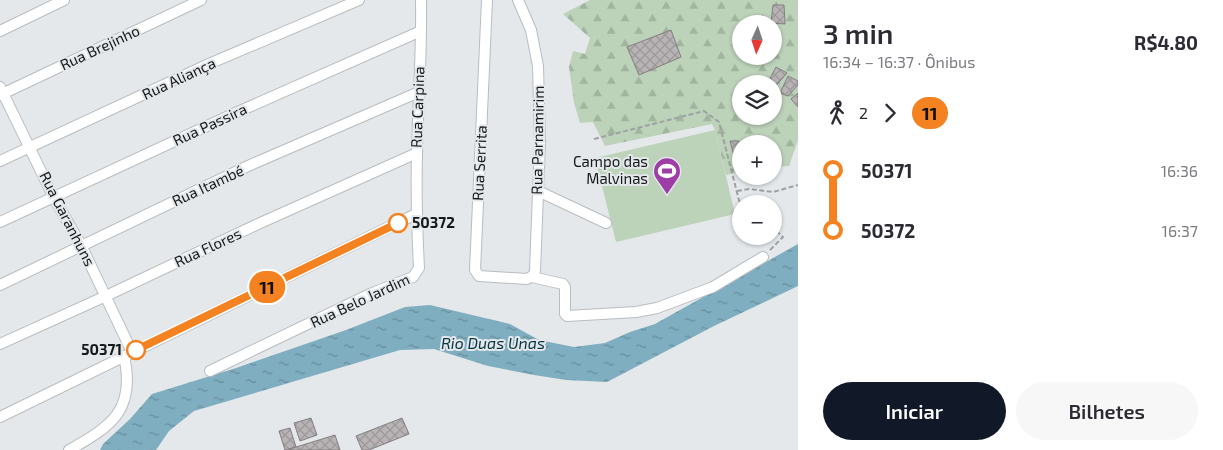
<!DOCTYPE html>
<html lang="pt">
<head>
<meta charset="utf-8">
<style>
  body { margin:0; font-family:"Exo 2",sans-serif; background:#f7f7f7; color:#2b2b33; height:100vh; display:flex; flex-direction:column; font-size:19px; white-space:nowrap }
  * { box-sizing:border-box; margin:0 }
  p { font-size:16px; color:#7c7c81 }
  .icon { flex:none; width:28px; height:28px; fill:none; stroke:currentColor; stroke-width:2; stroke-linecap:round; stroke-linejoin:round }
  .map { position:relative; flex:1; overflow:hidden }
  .panel { display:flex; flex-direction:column; background:#fff; width:425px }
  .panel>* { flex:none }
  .badge { padding:0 10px; border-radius:16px; font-size:18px; line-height:32px }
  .needle { width:32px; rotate:183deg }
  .buttons { position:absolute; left:732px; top:15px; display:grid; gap:10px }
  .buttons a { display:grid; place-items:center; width:50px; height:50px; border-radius:50%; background:#fff; box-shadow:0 1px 4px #0004; font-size:25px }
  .map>.badge { position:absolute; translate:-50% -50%; box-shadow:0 0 0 2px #fff }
  .legs { display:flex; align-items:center; gap:8px; height:55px; padding:0 25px; font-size:16px }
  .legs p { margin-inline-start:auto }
  .summary { display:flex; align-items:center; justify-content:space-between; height:85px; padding:0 25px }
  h1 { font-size:28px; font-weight:600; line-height:38px }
  .action { display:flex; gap:10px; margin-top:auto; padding:10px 25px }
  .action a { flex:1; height:58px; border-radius:30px; background:#111827; color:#fff; font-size:20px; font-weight:600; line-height:58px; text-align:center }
  .action a+a { background:#f7f7f7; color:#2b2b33 }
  ul { padding:0 25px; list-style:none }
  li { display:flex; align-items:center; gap:18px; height:60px; font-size:19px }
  li i { display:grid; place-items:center; width:8px; height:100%; margin:0 6px; background:currentColor }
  li i::after { content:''; width:12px; height:12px; margin:-6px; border:4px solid; border-radius:50%; background:#fff }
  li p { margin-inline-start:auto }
  li:first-child i { background:linear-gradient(#0000 50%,currentColor 0) }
  li:last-child i { background:linear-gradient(currentColor 50%,#0000 0) }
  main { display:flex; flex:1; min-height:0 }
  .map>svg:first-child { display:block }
  .forest { fill:url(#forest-firs); fill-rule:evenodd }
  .garden { fill:#bcd2b9 }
  .water { fill:url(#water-ripples) }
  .building { fill:url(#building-cross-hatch); stroke:#837f80 }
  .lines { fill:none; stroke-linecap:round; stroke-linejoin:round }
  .street-casing { stroke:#b9bdc0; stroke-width:12 }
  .path { stroke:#9ea1a4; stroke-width:2; stroke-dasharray:5 2.5; stroke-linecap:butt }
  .street { stroke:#fff; stroke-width:10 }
  .line-1-casing { stroke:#fff; stroke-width:11 }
  .line-1 { stroke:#f58220; stroke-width:8 }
  .stop-1-dot { fill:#fff; stroke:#f58220; stroke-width:2.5 }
  .labels { text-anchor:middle; stroke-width:4; stroke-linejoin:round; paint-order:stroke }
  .street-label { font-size:15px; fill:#17181a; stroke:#e4e8eb }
  .poi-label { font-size:15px; fill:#17181a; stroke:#e4e8eb; text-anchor:end }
  .stop-label { font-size:15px; font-weight:bold; fill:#17181a; stroke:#e4e8eb; text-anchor:start }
  .water-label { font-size:16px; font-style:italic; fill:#083543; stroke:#e4e8eb }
</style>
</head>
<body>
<main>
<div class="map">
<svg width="798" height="450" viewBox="0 0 798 450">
  <defs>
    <pattern id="forest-firs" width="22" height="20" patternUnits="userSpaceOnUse" patternTransform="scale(1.25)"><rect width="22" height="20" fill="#bcd2b9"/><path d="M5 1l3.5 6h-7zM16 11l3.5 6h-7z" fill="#a1b49e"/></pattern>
    <pattern id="water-ripples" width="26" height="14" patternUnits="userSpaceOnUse" patternTransform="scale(1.25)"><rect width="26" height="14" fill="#7faec0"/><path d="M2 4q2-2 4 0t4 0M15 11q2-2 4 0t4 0" fill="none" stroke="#678d9b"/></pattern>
    <pattern id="building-cross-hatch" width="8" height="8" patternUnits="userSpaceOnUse" patternTransform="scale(1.25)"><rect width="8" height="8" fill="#b8b3b5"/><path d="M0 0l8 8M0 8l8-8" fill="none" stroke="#9d999b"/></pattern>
  </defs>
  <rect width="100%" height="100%" fill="#e4e8eb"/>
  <path class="forest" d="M590 0H798V140L789 166 774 167V144H741V172L726 175 715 130 712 124 605 146 593 122 580 123 574 103 569 67 573 51 585 54 590 38 563 14ZM741 24H774V56H741ZM741 84H774V116H741Z"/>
  <polygon class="garden" points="715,130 735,214 616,242 595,158"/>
  <polygon class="water" points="798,244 798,286 714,326 607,382 566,380 534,375 488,366 434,349 400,350 194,411 169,431 156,450 100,450 103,444 130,419 152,394 236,368 346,330 405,307 430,305 510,324 539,340 574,347 605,343 630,332 655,324"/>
  <g class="building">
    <polygon points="773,5 784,5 785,24 771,23"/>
    <polygon points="671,30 681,57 639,75 627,47"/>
    <polygon points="776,67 787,73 774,88 774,84 767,84"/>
    <polygon points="788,76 798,81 798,85 788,96 780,93"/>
    <polygon points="798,93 798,107 791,99"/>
    <polygon points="730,141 739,141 741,154 734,156"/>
    <polygon points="311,418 317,435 300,441 294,423"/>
    <polygon points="402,418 409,434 369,450 362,450 356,436"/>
    <polygon points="290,428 296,447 285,450 279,431"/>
    <polygon points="335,435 340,450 288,450 296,447"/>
  </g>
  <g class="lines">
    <g class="street-casing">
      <g id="street">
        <polyline points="487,0 475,270 479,276 527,279 534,275 535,270 540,143 538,66 531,30 518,0"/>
        <polyline points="0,31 64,0"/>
        <polyline points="0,87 54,198 81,245 132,352"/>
        <polyline points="0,95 201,0"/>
        <polyline points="0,161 211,63 359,0"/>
        <polyline points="538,191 606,223"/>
        <polyline points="0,222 233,114 421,31"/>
        <polyline points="532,277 563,284 565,287 565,314 567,316 636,312 657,308 713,287 763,257"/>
        <polyline points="0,285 248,166 419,92"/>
        <polyline points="0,344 106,296 258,224 417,153"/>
        <path d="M210 371 370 294 413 277 419 268C417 229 416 191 417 153 418 102 422 51 421 0"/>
        <polyline points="0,417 416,214"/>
        <path d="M69 450C112 426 136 410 124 356"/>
      </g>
    </g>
    <g class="path">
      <polyline points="594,139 704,111 719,122 741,208"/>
      <polyline points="737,191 749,189 773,192 798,185"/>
      <polyline points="770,250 783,237 774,229"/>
    </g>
    <use href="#street" class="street"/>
  </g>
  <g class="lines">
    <g class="line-1-casing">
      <polyline id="line-1" points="136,350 398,223"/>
    </g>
    <use href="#line-1" class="line-1"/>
  </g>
  <defs>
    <g id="stadium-pin" transform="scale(1.4375)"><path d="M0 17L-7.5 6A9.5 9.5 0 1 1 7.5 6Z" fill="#9d3ea7" stroke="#e4e8eb"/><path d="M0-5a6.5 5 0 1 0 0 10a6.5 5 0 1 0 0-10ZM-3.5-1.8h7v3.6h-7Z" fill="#fff"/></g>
  </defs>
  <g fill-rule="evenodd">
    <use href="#stadium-pin" x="667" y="171"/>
  </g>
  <g class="stop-1-dot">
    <circle cx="398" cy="223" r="9"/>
    <circle cx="136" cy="350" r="9"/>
  </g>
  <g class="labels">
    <g class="street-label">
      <text transform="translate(100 48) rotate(-25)" y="5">Rua Brejinho</text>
      <text transform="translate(179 79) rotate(-25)" y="5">Rua Aliança</text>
      <text transform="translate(418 107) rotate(-88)" y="5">Rua Carpina</text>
      <text transform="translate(210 125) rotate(-25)" y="5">Rua Passira</text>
      <text transform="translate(538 140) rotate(-89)" y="5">Rua Parnamirim</text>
      <text transform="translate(480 163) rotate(-87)" y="5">Rua Serrita</text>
      <text transform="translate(208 186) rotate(-25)" y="5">Rua Itambé</text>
      <text transform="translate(67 219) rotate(63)" y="5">Rua Garanhuns</text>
      <text transform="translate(208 248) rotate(-25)" y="5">Rua Flores</text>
      <text transform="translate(360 301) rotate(-25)" y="5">Rua Belo Jardim</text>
    </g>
    <g class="poi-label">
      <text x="648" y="167">Campo das<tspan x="648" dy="17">Malvinas</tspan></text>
    </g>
    <g class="stop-label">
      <text x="412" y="228">50372</text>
      <text x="122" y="355" text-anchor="end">50371</text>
    </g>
    <g class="water-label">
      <text x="493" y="349">Rio Duas Unas</text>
    </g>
  </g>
</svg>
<div class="buttons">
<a><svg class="needle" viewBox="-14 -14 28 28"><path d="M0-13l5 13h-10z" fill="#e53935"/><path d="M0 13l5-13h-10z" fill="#7c7c81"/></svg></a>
<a><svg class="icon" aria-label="layers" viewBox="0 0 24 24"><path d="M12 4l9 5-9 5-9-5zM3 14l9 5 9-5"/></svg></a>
<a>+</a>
<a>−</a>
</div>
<b class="badge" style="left:267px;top:287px;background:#f58220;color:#111">11</b>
</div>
<section class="panel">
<div class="summary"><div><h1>3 min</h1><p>16:34 – 16:37 · Ônibus</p></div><b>R$4.80</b></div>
<div class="legs"><svg class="icon" aria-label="walk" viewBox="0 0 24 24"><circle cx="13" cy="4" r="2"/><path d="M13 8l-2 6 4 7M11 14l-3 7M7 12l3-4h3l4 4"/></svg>2<svg class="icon" aria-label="forward" viewBox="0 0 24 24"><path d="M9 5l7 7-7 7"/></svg><b class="badge" style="background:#f58220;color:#111">11</b></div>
<ul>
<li><i style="color:#f58220"></i><b>50371</b><p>16:36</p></li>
<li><i style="color:#f58220"></i><b>50372</b><p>16:37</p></li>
</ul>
<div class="action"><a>Iniciar</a><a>Bilhetes</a></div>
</section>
</main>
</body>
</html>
